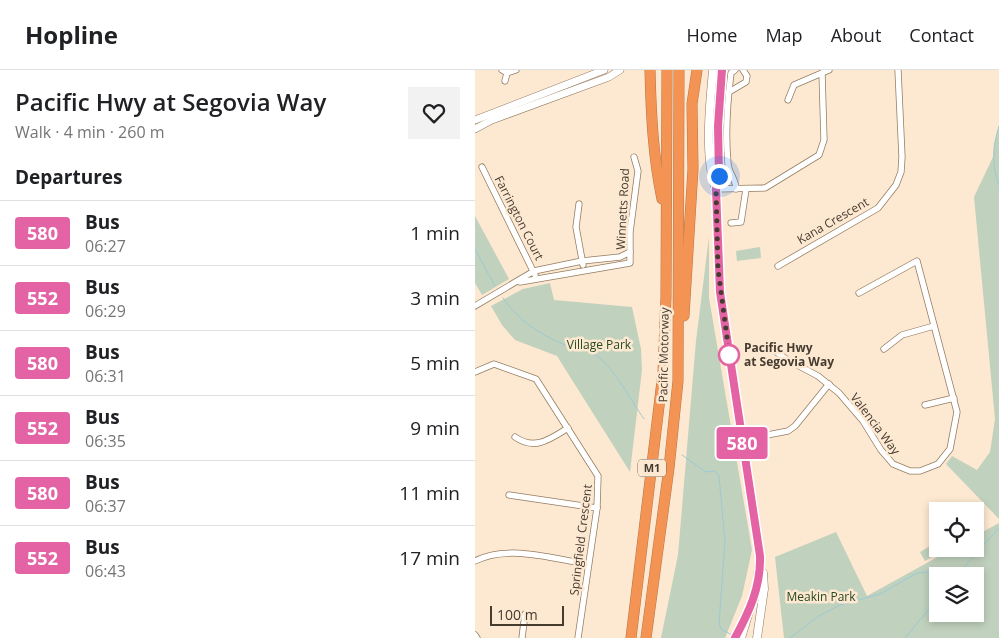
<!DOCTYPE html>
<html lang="en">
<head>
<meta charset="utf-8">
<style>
  body { margin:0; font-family:"Open Sans",sans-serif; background:#f2f2f2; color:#202124; height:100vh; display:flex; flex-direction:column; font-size:19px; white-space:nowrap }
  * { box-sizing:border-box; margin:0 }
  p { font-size:16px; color:#757577 }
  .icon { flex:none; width:28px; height:28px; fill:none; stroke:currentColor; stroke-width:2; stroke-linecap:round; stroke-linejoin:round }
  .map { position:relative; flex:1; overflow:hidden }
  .side { display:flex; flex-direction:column; background:#fff; width:475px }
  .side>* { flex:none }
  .badge { padding:0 10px; border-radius:4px; font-size:18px; line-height:32px }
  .tools { position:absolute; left:454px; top:432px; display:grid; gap:10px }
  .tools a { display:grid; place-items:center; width:55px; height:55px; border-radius:0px; background:#fff; box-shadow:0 2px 8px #0003; font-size:25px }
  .scale { position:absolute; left:15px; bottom:12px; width:74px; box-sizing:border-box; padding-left:5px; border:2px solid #453b2f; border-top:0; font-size:14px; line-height:18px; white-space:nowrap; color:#453b2f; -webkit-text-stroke:4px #fde8d1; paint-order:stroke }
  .you { position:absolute; width:25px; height:25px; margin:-12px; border:4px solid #fff; border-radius:50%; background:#1a73e8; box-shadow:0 0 0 8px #1a73e833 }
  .map>.badge { position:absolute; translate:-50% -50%; box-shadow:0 0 0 2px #fff }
  h2 { padding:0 15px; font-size:19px; line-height:45px }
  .round { display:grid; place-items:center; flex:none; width:52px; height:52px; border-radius:0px; background:#f2f2f2 }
  .summary { display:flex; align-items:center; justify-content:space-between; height:85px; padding:0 15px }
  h1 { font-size:24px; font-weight:600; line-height:38px }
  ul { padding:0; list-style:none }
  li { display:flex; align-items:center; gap:15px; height:65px; padding:0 15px; border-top:1px solid #e0e0e0 }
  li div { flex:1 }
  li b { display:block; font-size:19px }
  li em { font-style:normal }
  li .badge { min-width:55px; font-weight:700; text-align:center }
  header { display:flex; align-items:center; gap:30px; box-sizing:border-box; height:70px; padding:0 25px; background:#fff; border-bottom:1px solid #e0e0e0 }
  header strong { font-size:24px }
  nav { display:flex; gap:28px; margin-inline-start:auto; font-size:18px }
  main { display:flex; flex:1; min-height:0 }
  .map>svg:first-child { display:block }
  .green { fill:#c0d1bd; fill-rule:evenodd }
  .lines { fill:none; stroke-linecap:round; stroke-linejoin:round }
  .stream { stroke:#9dc9d5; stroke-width:1 }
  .minor-casing { stroke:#937c61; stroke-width:7 }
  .tertiary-casing { stroke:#937c61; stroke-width:8 }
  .secondary-casing { stroke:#937c61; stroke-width:9 }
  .motorway-casing { stroke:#b67548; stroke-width:11 }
  .minor { stroke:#fff; stroke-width:5.5 }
  .tertiary { stroke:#fff; stroke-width:7 }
  .secondary { stroke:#fff; stroke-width:8 }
  .motorway { stroke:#f39455; stroke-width:10 }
  .line-casing { stroke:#fff; stroke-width:11 }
  .line { stroke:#e463a4; stroke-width:8 }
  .walk { stroke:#453b2f; stroke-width:5; stroke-dasharray:0 9 }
  .stop-dot { fill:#fff; stroke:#e463a4; stroke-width:2.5 }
  .labels { text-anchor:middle; stroke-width:5; stroke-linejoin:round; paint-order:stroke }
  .shield { fill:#fde8d1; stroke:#7c6f60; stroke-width:1 }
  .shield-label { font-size:11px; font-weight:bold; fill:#453b2f }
  .street-label { font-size:12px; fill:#453b2f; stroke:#fde8d1 }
  .park-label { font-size:12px; fill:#26491f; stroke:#fde8d1 }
  .stop-label { font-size:12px; font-weight:bold; fill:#453b2f; stroke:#fde8d1; text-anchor:start }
</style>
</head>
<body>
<header>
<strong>Hopline</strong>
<nav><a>Home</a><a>Map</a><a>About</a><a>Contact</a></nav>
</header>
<main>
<section class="side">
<div class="summary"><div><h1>Pacific Hwy at Segovia Way</h1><p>Walk · 4 min · 260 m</p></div><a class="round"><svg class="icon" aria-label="heart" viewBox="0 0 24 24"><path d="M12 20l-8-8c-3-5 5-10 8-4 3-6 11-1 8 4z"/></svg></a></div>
<h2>Departures</h2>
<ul>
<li><span class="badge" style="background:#e463a4;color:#fff">580</span><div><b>Bus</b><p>06:27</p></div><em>1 min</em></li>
<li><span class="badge" style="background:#e463a4;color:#fff">552</span><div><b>Bus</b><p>06:29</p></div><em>3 min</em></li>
<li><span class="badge" style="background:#e463a4;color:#fff">580</span><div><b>Bus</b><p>06:31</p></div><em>5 min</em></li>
<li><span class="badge" style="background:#e463a4;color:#fff">552</span><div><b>Bus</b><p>06:35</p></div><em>9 min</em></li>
<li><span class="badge" style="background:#e463a4;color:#fff">580</span><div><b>Bus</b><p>06:37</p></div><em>11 min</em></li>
<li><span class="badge" style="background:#e463a4;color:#fff">552</span><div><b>Bus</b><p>06:43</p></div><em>17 min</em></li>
</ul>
</section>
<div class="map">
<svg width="524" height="568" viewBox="0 0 524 568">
  <rect width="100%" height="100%" fill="#fde8d1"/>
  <g class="green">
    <polygon points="524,56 524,449 471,394 477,386 502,400 515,382 520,349 499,127 518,87 519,74"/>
    <polygon points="0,146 34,209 7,225 0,213"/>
    <polygon points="234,167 234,228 277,480 267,526 250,568 186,568 203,485 221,271"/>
    <polygon points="285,177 286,188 262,191 261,181"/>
    <polygon points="75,213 79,230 157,237 166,279 167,300 155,402 82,286 40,270 27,255 16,236 48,219"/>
    <path d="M524 453V568H309L300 487 361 462 392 526 477 479H500V466ZM462 506H500V544H462Z"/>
    <polygon points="462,472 462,479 470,480 450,491 445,482"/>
  </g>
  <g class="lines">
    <g class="stream">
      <path d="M524 56C518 76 516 95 524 115"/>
      <polyline points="0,179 20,216"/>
      <path d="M28 228C43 250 64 264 88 274 97 278 108 279 117 283 137 293 156 331 169 349"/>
      <polyline points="207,385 231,402 240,401 244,406 250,471 244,554 246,559 257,565"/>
      <polyline points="481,506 524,458"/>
      <polyline points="315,568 344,546 365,535 405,524 442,503 487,499"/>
      <polyline points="430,568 462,529"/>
    </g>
    <g class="minor-casing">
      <g id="minor">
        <polyline points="27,0 32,3 30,11"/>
        <path d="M260 0 256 3C252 34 250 63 253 94 254 104 261 109 261 119"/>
        <polyline points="32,3 41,0"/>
        <polyline points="254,22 271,12 272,6 268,0"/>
        <polyline points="313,30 319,15 354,0"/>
        <polyline points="7,97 60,205"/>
        <polyline points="241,119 290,118 344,85 349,70 347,3"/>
        <polyline points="104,134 101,157 108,195"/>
        <polyline points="256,153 266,152 271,119"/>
        <polyline points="303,196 403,138 421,115 426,102 427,87 423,0"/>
        <polyline points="45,212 155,193 155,162 163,101 159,87"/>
        <polyline points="0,236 59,201 107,191 145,187 155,182"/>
        <polyline points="409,279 427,265 459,256"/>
        <polyline points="300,281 311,289 343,306 364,323 388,351 406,380 418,394 435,401 445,401 463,394 475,379 482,342 442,191 384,223"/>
        <polyline points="0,302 19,294 61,309 123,406 122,438 103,568"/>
        <polyline points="450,335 479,328"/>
        <path d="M40 367C60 381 75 369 93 358"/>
        <polyline points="266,370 313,361 320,356 354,314"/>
        <polyline points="34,425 122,438"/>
        <path d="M0 491C33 474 78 489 113 494"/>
        <polyline points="0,565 2,568"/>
        <polyline points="47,568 50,544"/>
      </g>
    </g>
    <g class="tertiary-casing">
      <g id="tertiary">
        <polyline points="0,50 129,0"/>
        <polyline points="0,59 17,50 134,7 145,0"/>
      </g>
    </g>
    <g class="secondary-casing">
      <g id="secondary">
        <path d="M238 0C235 34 229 87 241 119"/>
        <polyline points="247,0 243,56 244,106 241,119 245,222 285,487 282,515 266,568"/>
        <polyline points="282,568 289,519 288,503"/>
      </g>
    </g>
    <g class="motorway-casing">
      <g id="motorway">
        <path d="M175 0C176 43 178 86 187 129"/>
        <polyline points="209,246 218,99 217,34 222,0"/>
        <polyline points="156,568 188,303 191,227 192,0"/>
        <polyline points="171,568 194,398 203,311 204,0"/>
      </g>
    </g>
    <use href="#minor" class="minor"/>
    <use href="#tertiary" class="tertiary"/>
    <use href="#secondary" class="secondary"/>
    <use href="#motorway" class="motorway"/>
  </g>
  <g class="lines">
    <g class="line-casing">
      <path id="line" d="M247 0 243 56 244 106 241 119 245 222 285 486C286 517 274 542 260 568"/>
    </g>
    <use href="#line" class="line"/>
    <polyline class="walk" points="244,106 241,119 243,199 255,290 254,285"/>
  </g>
  <circle class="stop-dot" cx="254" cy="285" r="10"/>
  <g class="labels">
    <rect class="shield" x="163" y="389.5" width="28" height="17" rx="4"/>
    <g class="shield-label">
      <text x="177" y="402">M1</text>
    </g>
    <g class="street-label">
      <text transform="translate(148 139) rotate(-87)" y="4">Winnetts Road</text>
      <text transform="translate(44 148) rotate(63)" y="4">Farrington Court</text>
      <text transform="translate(358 151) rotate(-30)" y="4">Kana Crescent</text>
      <text transform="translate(189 285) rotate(-89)" y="4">Pacific Motorway</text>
      <text transform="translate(400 354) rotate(53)" y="4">Valencia Way</text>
      <text transform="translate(106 470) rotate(-83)" y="4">Springfield Crescent</text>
    </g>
    <g class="park-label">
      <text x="124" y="279">Village Park</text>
      <text x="346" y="531">Meakin Park</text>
    </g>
    <g class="stop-label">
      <text x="269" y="282">Pacific Hwy<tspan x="269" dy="14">at Segovia Way</tspan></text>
    </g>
  </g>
</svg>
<div class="tools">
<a><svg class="icon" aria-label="locate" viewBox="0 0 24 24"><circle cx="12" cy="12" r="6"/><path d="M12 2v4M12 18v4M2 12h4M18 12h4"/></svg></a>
<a><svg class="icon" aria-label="layers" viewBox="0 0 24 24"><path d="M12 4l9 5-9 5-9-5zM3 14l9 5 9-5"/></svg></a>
</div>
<div class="scale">100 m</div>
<div class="you" style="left:244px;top:106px"></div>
<b class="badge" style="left:267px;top:373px;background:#e463a4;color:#fff">580</b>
</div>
</main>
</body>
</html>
